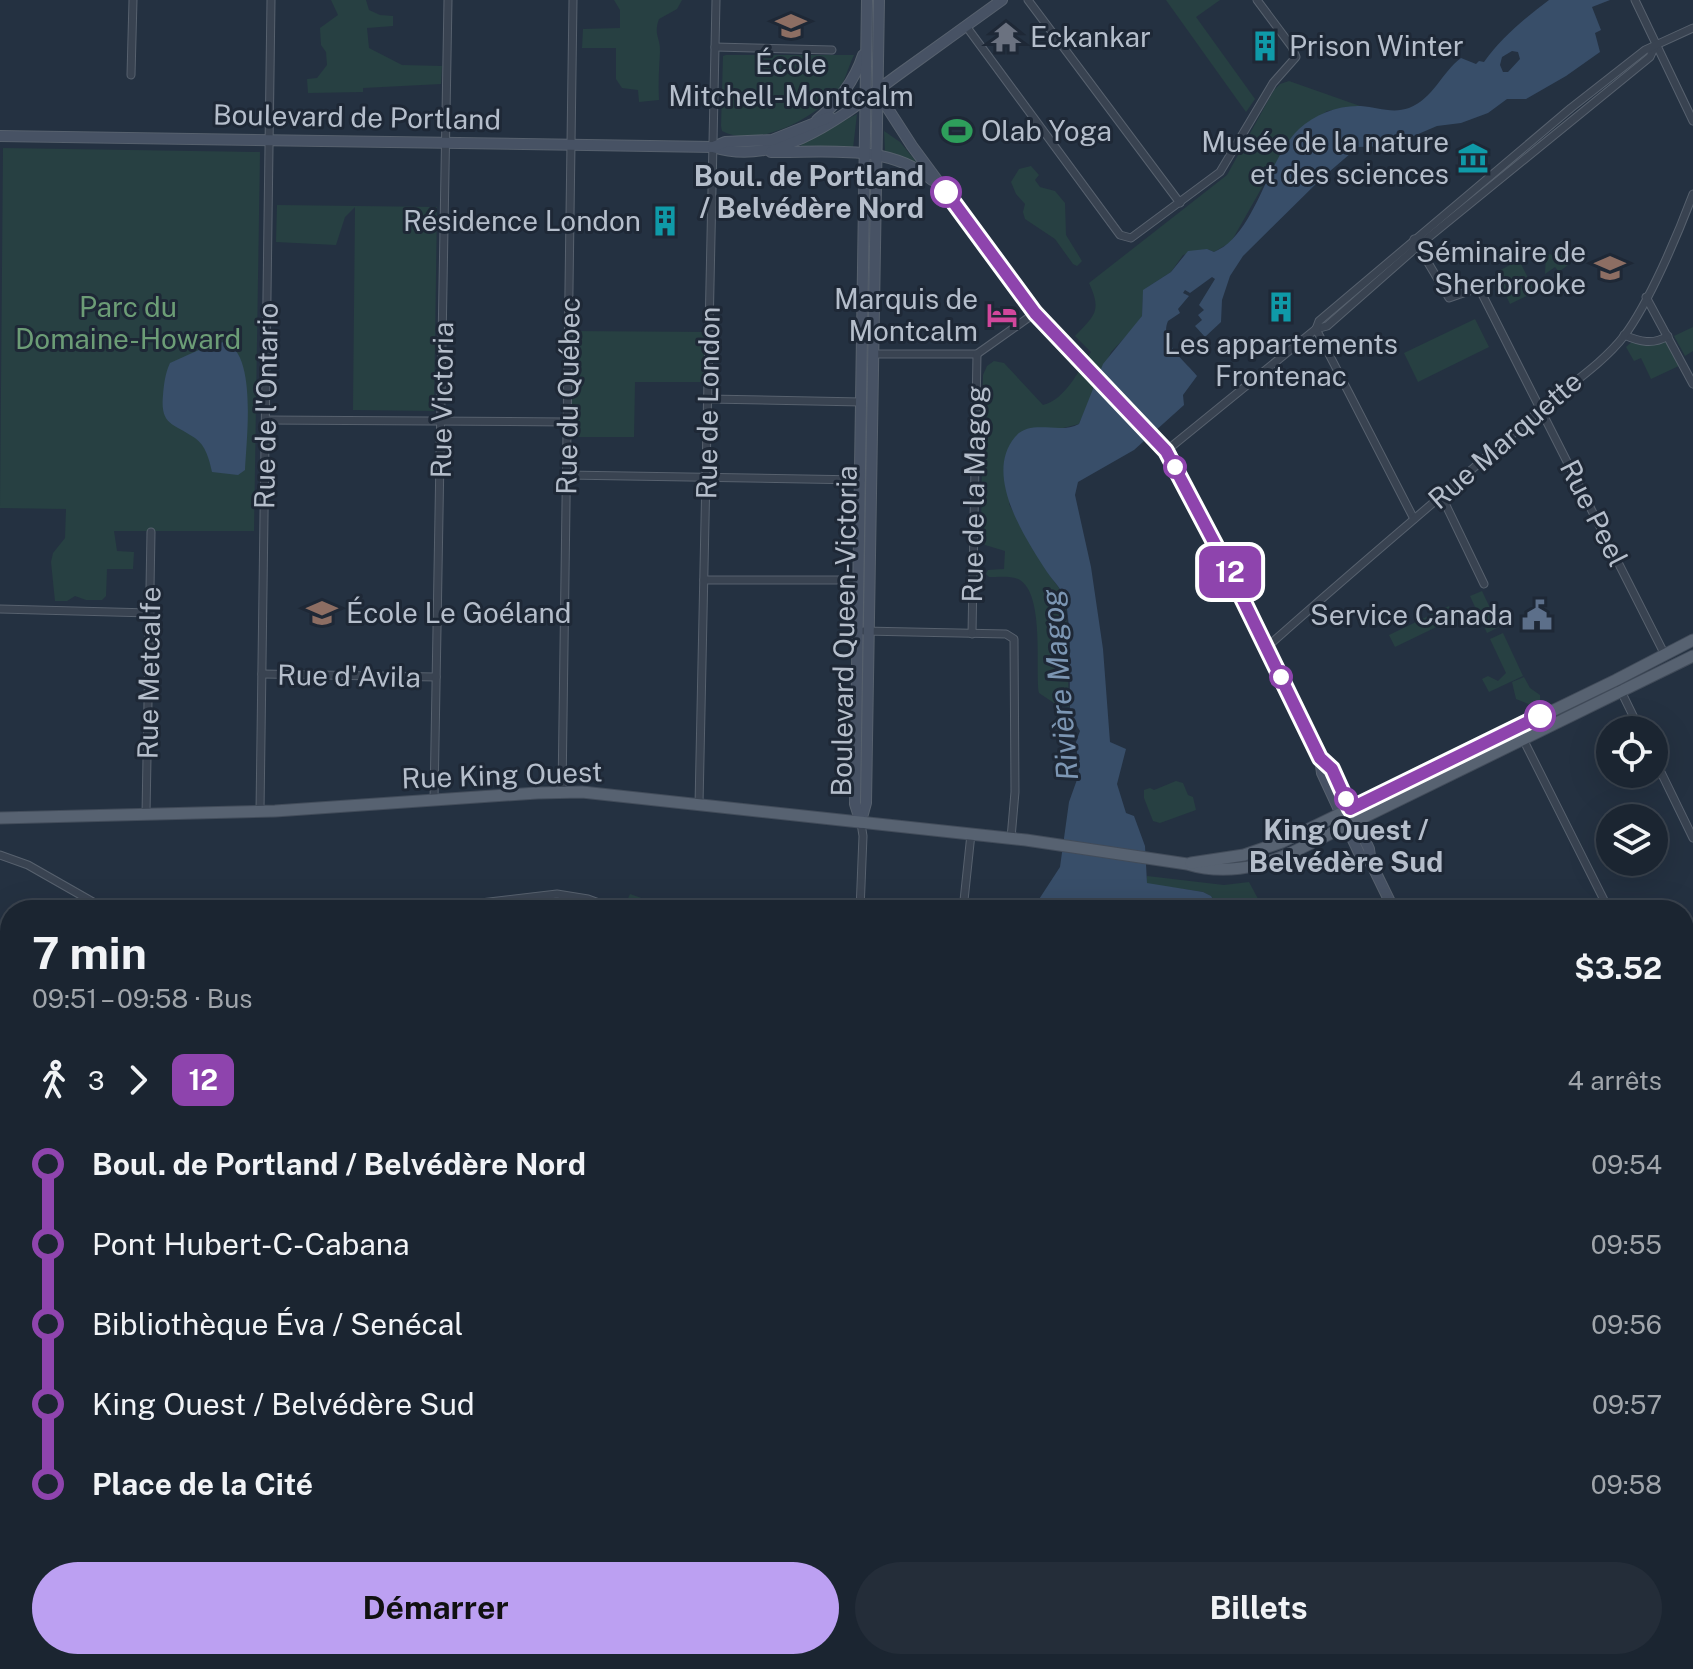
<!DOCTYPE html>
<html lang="fr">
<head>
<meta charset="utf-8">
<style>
  body { margin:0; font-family:"Public Sans",sans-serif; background:#242d39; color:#f1f3f6; height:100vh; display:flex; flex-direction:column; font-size:30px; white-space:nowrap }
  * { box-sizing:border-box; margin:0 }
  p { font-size:26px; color:#a0a5ab }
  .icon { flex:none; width:44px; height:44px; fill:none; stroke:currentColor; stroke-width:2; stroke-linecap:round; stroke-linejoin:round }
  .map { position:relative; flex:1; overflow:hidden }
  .drawer { position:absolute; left:0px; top:900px; width:1694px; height:770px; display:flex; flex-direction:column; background:#1b2531; border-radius:32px 32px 0 0; box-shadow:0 8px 32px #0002,0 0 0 2px #39424d }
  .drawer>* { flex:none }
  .badge { padding:0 16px; border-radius:12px; font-size:28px; line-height:52px }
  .tools { position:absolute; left:1596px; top:716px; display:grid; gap:16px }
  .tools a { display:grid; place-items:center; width:72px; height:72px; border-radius:50%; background:#1b2531; box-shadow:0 8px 32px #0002,0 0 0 2px #39424d; font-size:40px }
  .map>.badge { position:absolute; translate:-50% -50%; box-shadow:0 0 0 4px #fff }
  .legs { display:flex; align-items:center; gap:12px; height:88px; padding:0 32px; font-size:26px }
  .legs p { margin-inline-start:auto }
  .head { display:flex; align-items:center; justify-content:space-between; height:136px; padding:0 32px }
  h1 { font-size:44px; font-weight:700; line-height:60px }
  .action { display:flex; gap:16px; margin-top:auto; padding:16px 32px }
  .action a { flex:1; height:92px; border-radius:48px; background:#bca0f2; color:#111; font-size:32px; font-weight:700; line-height:92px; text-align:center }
  .action a+a { background:#242d39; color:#f1f3f6 }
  ul { padding:0 32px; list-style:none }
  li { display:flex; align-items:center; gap:28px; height:80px; font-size:30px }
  li i { display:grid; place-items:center; width:12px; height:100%; margin:0 10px; background:currentColor }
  li i::after { content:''; width:20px; height:20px; margin:-10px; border:6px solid; border-radius:50%; background:#1b2531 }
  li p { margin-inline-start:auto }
  li:first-child i { background:linear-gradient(#0000 50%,currentColor 0) }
  li:last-child i { background:linear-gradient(currentColor 50%,#0000 0) }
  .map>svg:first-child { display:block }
  .green { fill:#274042 }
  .water { fill:#384e69; fill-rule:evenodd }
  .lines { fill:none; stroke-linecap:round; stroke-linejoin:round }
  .street-casing { stroke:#57616e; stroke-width:9 }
  .secondary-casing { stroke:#57616e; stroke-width:12 }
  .primary-casing { stroke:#424c5a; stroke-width:13 }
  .street { stroke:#394351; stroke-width:7 }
  .secondary { stroke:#475264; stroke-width:10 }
  .primary { stroke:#576271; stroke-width:11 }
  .rail-casing { stroke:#5b6878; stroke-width:6 }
  .rail { stroke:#1e2836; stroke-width:3; stroke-dasharray:9; stroke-linecap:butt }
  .line-1-casing { stroke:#fff; stroke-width:18 }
  .line-1 { stroke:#8e44ad; stroke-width:12 }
  .stop-1-dot { fill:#fff; stroke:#8e44ad; stroke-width:4 }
  .labels { text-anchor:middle; stroke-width:6; stroke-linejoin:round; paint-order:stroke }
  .poi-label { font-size:28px; fill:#b5becb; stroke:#1e2836; text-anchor:end }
  .street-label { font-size:28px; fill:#b5becb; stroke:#1e2836 }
  .stop-label { font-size:28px; font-weight:bold; fill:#b5becb; stroke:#1e2836; text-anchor:end }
  .park-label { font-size:28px; fill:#6c9d76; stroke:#1e2836 }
  .water-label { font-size:30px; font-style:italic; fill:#7c96b3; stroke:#1e2836 }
</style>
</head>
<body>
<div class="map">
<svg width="1693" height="1669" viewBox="0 0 1693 1669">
  <rect width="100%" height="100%" fill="#243141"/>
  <g class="green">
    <polygon points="331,0 366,0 369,10 380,15 393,16 393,26 367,28 369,48 402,65 442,66 441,84 363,88 363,92 308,93 307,79 317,78 327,65 326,52 321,45 320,28 338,15"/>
    <path d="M614 0H682L677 9 659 19C653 35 661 38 660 52 659 68 658 84 659 100L639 102 638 90 622 88 616 79V48H582L583 29 620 28V10Z"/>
    <polygon points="1166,0 1220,0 1196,17 1255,99 1246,112"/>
    <path d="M726 55H854C849 65 844 83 840 88 818 117 757 150 722 131L721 126 723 56Z"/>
    <path d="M1289 81 1360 106 1327 111 1286 145 1231 242 1214 252 1207 249 1183 255 1171 272 1148 287 1143 296 1142 316 1134 328 1111 352 1079 424 1063 428 1009 504 1046 570 1064 595 1066 604 1069 707 1057 705 1039 693C1035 669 1046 586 1015 578 1008 576 997 577 989 577L986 574 988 570 1004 569 1005 551 985 545 981 539 983 375 987 366 994 361 1004 363 1043 405C1065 400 1079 370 1091 352L1075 336C1095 315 1102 311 1089 283L1227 175 1274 90 1280 84Z"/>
    <polygon points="857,114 853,148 802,147 800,144"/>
    <polygon points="884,131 900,142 918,164 885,151"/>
    <polygon points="3,148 260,152 254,531 114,531 117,551 134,552 133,569 107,569 106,596 102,600 86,600 75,596 67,601 55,601 51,562 53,553 65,538 66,509 0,508"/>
    <polygon points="1031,166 1039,175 1035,180 1040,187 1055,191 1065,203 1066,235 1082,261 1077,266 1073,264 1055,239 1025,219 1023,212 1025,204 1016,194 1011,182 1019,169"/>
    <polygon points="277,205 437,207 434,411 353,410 355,207 345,217 336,245 276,242"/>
    <polygon points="1546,254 1578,257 1559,272 1555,267 1545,274"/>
    <polygon points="1519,260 1535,292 1510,304 1495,273"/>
    <polygon points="1475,319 1489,347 1418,382 1404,353"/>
    <polygon points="1693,327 1693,351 1685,356 1674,336"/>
    <polygon points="568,331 709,332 708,382 635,382 634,437 567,437"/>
    <polygon points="1668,336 1683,364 1651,379 1641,358 1634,361 1626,347 1634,340 1646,343"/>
    <polygon points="1482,591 1499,627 1487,633 1470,596"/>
    <polygon points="1449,606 1455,618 1395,647 1389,635"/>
    <polygon points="1503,633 1523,676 1489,692 1482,679 1488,676 1498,681 1506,673 1490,639"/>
    <polygon points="1524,677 1530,688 1540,695 1540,700 1531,705 1516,699 1512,682"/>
    <polygon points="1176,781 1183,783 1188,795 1193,797 1196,810 1160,823 1153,821 1144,798 1144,790 1150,788 1154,790"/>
    <polygon points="1147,876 1224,885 1249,882 1264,910 1219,910 1211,896 1203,892 1147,884"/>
    <polygon points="556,894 618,910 421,910"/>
    <polygon points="630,894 661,905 659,910 639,910 625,905"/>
    <polygon points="0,924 10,931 10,1019 0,1018"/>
    <polygon points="1693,1032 1693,1171 1684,1164 1684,1036"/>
    <polygon points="1684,1184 1693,1193 1693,1399 1684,1398"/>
    <polygon points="10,1281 10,1411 0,1414 0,1294"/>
    <polygon points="10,1448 10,1660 69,1660 38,1669 0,1669 0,1449"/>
    <polygon points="152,1660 198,1660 181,1666 159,1669 150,1662"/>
  </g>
  <g class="water">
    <path d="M1549 0H1610L1592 7 1601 30 1595 33 1600 52 1566 76 1526 99H1507L1488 113 1461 123 1437 126 1390 146 1358 147 1322 178 1243 256 1230 276 1222 300 1221 322 1205 337 1195 326 1202 320 1198 315 1204 310 1199 305 1215 279 1212 277 1190 293 1185 290 1183 293 1189 296 1178 309 1180 313 1168 321C1159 342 1184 360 1197 376L1183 395 1184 405 1134 450 1078 482 1075 495 1091 567 1103 649 1110 742 1126 749 1117 784 1126 813 1134 816 1145 846 1147 883 1203 892 1211 896 1219 910H1032L1060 867 1069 802 1079 774 1076 742 1080 731 1070 714C1069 679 1072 637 1066 603 1064 591 1054 582 1047 572 1025 538 983 475 1015 437 1031 418 1060 435 1079 424L1103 364 1142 316 1143 290 1171 272 1188 251 1207 249 1214 252C1255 236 1267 159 1299 129 1315 114 1339 105 1361 106 1377 107 1392 114 1409 108 1433 99 1442 72 1461 58L1476 64 1479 61 1484 62C1502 37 1525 18 1549 0ZM1512 51 1518 52 1520 59 1508 72H1503L1500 65 1502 57Z"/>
    <path d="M224 342C258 352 246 442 245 470L238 475 212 472C209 459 206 446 195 438 174 423 160 426 163 395 164 384 165 374 170 363L212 344Z"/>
    <polygon points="0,1018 10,1019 10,1281 0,1294"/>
  </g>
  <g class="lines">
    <g class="street-casing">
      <g id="street">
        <polyline points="1028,0 1180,203"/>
        <polyline points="1635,0 1693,121"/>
        <polyline points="966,26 1120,235 1131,238 1220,172 1273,83 1296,57 1292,47 1257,0"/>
        <polyline points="715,47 832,50"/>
        <polyline points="131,75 133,0"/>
        <polyline points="1414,239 1449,298 1475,289 1480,290 1665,655"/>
        <polyline points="1646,297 1693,384"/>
        <polyline points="1316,329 1327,326 1418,246 1650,57 1655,46"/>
        <polyline points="1316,329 1414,519"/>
        <path d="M1624 335C1640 342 1653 345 1668 336"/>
        <polyline points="874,354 977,354 1035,313"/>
        <polyline points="708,399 862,402"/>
        <polyline points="266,420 567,422"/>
        <polyline points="1166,451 1316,329 1319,321 1571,108 1645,50 1693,28"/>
        <polyline points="566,475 861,480"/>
        <polyline points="1442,497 1484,584"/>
        <polyline points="704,580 859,580"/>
        <polyline points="0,609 150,613"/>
        <polyline points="864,631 1006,634 1014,639 1015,792 1011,838"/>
        <polyline points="972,634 977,354"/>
        <path d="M1267 647C1354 569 1445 494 1533 416 1561 390 1601 366 1624 336 1649 303 1678 234 1693 194"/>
        <polyline points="262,674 436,677"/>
        <polyline points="1620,689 1640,730"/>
        <polyline points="1522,737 1609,910"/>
        <polyline points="1654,758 1693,838"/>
        <polyline points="562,792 573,0"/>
        <polyline points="434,800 448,0"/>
        <polyline points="699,805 716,0"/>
        <polyline points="260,811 271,0"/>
        <polyline points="146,814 151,532"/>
        <polyline points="0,855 28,865 107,910"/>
        <polyline points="421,910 557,894 588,899 618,910"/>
        <polyline points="860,910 863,836 861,823"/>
        <polyline points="963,910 971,834"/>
        <polyline points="1684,967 1693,963"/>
        <polyline points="1684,1558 1693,1559"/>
        <polyline points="981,1660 981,1669"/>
        <polyline points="1079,1660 1079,1669"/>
        <polyline points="1181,1660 1181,1669"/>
        <polyline points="1609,1660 1678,1669"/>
      </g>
    </g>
    <g class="secondary-casing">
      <g id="secondary">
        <polyline points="878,89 883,101 912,146 1035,313 1082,365 1166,451 1225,563 1320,758 1332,769 1369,849 1371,863 1394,910"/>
        <path d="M817 120C837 104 855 80 863 55"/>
        <path d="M0 136 713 147C784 169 849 110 902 72 935 48 969 24 1002 0"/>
        <polyline points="713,147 725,142 772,140 830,117"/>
        <path d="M771 152C825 153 889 143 932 180"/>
        <polyline points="1320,758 1322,773 1360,855 1371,863"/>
        <polyline points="861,821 866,803 879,0"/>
        <polyline points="861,823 855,804 867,0"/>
        <polyline points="1684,1407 1693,1408"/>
        <polyline points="1684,1419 1693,1421"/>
        <polyline points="1413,1660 1414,1669"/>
        <polyline points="914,1669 929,1660"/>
      </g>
    </g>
    <g class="primary-casing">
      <g id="primary">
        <path d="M0 818 275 811 537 793 582 792 1026 840 1187 864C1223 875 1257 868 1291 853L1693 656"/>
        <polyline points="1191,863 1244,855 1282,842 1616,680 1693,640"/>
      </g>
    </g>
    <use href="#street" class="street"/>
    <use href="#secondary" class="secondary"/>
    <use href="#primary" class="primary"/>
    <g class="rail-casing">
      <g id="rail">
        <polyline points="1684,1177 1693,1185"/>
        <polyline points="0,1420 10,1417"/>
      </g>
    </g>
    <use href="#rail" class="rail"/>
  </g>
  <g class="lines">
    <g class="line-1-casing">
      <polyline id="line-1" points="946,192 1035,313 1166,451 1225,563 1320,758 1332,769 1350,809 1540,716"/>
    </g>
    <use href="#line-1" class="line-1"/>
  </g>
  <defs>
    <g id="school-bare" transform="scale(2.4)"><path d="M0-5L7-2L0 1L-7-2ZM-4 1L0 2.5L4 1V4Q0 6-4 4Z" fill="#8d6e63" stroke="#1e2836" stroke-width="2.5" paint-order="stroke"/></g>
    <g id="temple-bare" transform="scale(2.4)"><path d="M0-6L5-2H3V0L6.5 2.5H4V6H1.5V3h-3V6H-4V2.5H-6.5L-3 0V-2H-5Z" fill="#6b7280" stroke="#1e2836" stroke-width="2.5" paint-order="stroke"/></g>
    <g id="building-bare" transform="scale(2.4)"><path d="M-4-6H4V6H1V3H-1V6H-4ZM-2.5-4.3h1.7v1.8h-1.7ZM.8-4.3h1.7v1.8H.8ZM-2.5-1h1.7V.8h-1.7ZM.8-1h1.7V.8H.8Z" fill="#0f9aa8" stroke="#1e2836" stroke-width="2.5" paint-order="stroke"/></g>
    <g id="stadium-bare" transform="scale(2.4)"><path d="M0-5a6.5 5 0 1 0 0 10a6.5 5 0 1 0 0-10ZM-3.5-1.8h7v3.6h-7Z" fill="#2e9e5b" stroke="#1e2836" stroke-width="2.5" paint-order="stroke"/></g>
    <g id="museum-bare" transform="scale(2.4)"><path d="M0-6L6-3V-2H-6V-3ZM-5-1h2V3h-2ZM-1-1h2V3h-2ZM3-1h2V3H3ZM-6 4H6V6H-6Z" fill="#0f9aa8" stroke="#1e2836" stroke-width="2.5" paint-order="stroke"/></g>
    <g id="university-bare" transform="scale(2.4)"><path d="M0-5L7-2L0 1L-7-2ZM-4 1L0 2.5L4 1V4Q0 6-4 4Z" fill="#8d6e63" stroke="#1e2836" stroke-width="2.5" paint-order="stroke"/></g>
    <g id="hotel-bare" transform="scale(2.4)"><path d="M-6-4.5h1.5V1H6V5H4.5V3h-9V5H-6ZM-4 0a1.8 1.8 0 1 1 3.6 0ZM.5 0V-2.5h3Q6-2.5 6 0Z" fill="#d1479c" stroke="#1e2836" stroke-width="2.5" paint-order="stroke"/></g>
    <g id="civic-bare" transform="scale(2.4)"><path d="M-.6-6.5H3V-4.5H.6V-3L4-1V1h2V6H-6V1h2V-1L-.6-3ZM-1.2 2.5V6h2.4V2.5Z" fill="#5c6f8a" stroke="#1e2836" stroke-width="2.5" paint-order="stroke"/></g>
  </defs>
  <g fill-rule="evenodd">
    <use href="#school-bare" x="791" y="26"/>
    <use href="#temple-bare" x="1006" y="37"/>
    <use href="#building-bare" x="1265" y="46"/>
    <use href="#stadium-bare" x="957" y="131"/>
    <use href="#museum-bare" x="1473" y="158"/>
    <use href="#building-bare" x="665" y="221"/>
    <use href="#university-bare" x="1610" y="268"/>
    <use href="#building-bare" x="1281" y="307"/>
    <use href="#hotel-bare" x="1002" y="315"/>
    <use href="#school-bare" x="322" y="613"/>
    <use href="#civic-bare" x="1537" y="615"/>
  </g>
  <g class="stop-1-dot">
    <circle cx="946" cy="192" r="14"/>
    <circle cx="1175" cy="467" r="10"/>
    <circle cx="1281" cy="677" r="10"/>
    <circle cx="1540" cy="716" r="14"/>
    <circle cx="1346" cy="799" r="10"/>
  </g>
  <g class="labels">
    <g class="poi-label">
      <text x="1030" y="47" text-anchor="start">Eckankar</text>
      <text x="1289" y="56" text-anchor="start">Prison Winter</text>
      <text x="791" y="74" text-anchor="middle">École<tspan x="791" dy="32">Mitchell-Montcalm</tspan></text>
      <text x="981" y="141" text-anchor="start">Olab Yoga</text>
      <text x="1449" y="152">Musée de la nature<tspan x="1449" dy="32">et des sciences</tspan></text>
      <text x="641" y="231">Résidence London</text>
      <text x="1586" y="262">Séminaire de<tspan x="1586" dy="32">Sherbrooke</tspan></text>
      <text x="978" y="309">Marquis de<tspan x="978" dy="32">Montcalm</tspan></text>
      <text x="1281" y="354" text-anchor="middle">Les appartements<tspan x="1281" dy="32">Frontenac</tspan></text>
      <text x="346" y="623" text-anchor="start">École Le Goéland</text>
      <text x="1513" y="625">Service Canada</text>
    </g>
    <g class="street-label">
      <text transform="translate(357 117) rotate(1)" y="10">Boulevard de Portland</text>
      <text transform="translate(568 396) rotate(-89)" y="10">Rue du Québec</text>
      <text transform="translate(442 400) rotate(-89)" y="10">Rue Victoria</text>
      <text transform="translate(708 403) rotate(-89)" y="10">Rue de London</text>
      <text transform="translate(266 406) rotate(-89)" y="10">Rue de l'Ontario</text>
      <text transform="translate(1505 440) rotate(-41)" y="10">Rue Marquette</text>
      <text transform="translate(974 494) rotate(-89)" y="10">Rue de la Magog</text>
      <text transform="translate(1594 513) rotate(63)" y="10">Rue Peel</text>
      <text transform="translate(844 631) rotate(-89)" y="10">Boulevard Queen-Victoria</text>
      <text transform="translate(149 673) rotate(-89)" y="10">Rue Metcalfe</text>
      <text transform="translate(349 676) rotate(1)" y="10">Rue d'Avila</text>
      <text transform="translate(502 775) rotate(-2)" y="10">Rue King Ouest</text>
    </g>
    <g class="stop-label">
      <text x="924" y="186">Boul. de Portland<tspan x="924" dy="32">/ Belvédère Nord</tspan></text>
      <text x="1346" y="840" text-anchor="middle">King Ouest /<tspan x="1346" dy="32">Belvédère Sud</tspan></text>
    </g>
    <g class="park-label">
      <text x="128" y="317">Parc du<tspan x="128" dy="32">Domaine-Howard</tspan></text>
    </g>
    <g class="water-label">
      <text transform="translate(1060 685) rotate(-95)" y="10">Rivière Magog</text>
    </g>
  </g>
</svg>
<div class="tools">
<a><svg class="icon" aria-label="locate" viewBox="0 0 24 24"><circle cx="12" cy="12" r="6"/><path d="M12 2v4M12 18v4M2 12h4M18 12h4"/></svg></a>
<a><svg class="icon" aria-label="layers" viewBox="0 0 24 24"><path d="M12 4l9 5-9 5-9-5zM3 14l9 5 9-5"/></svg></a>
</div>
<b class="badge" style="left:1230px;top:572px;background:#8e44ad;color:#fff">12</b>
<section class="drawer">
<div class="head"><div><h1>7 min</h1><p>09:51 – 09:58 · Bus</p></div><b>$3.52</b></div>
<div class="legs"><svg class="icon" aria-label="walk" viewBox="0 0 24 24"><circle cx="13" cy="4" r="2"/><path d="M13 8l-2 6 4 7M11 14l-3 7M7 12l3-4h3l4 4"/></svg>3<svg class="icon" aria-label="forward" viewBox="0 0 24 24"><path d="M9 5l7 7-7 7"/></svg><b class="badge" style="background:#8e44ad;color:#fff">12</b><p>4 arrêts</p></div>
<ul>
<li><i style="color:#8e44ad"></i><b>Boul. de Portland / Belvédère Nord</b><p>09:54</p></li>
<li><i style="color:#8e44ad"></i><span>Pont Hubert-C-Cabana</span><p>09:55</p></li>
<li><i style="color:#8e44ad"></i><span>Bibliothèque Éva / Senécal</span><p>09:56</p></li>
<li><i style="color:#8e44ad"></i><span>King Ouest / Belvédère Sud</span><p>09:57</p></li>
<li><i style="color:#8e44ad"></i><b>Place de la Cité</b><p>09:58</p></li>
</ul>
<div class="action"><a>Démarrer</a><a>Billets</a></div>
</section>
</div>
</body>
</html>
